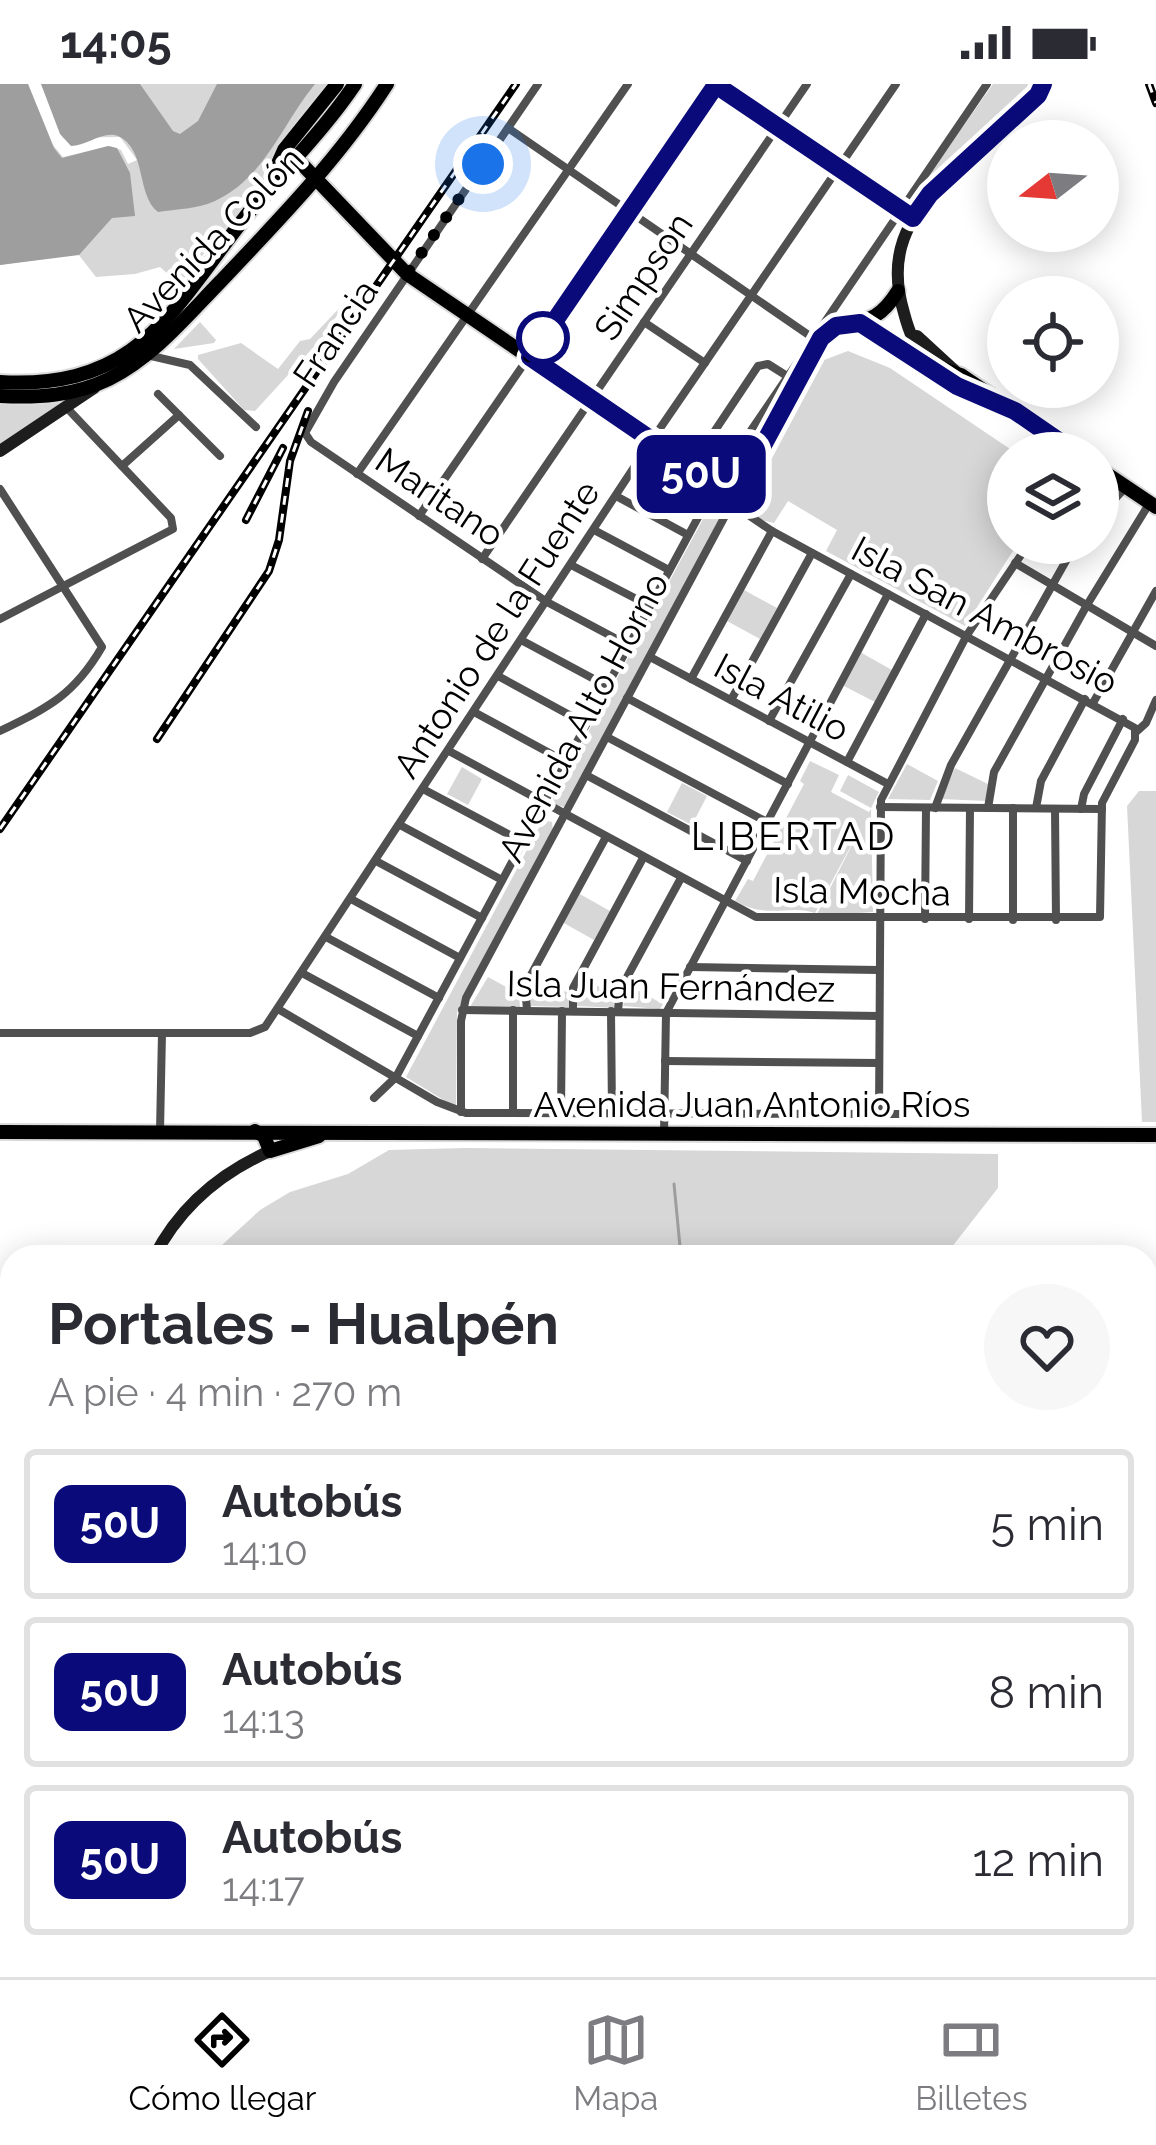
<!DOCTYPE html>
<html lang="es">
<head>
<meta charset="utf-8">
<style>
  body { margin:0; font-family:Raleway,sans-serif; background:#f7f7f7; color:#2b2b33; height:100vh; display:flex; flex-direction:column; font-size:45px; white-space:nowrap }
  * { box-sizing:border-box; margin:0 }
  p { font-size:39px; color:#7c7c81 }
  .icon { flex:none; width:66px; height:66px; fill:none; stroke:currentColor; stroke-width:2; stroke-linecap:round; stroke-linejoin:round }
  .map { position:relative; flex:1; overflow:hidden }
  .side { position:absolute; left:0px; top:1161px; width:1158px; height:732px; display:flex; flex-direction:column; background:#fff; border-radius:36px 36px 0 0; box-shadow:0 6px 30px #0003 }
  .side>* { flex:none }
  .badge { padding:0 24px; border-radius:18px; font-size:42px; line-height:78px }
  .needle { width:78px; rotate:253deg }
  .fabs { position:absolute; left:987px; top:36px; display:grid; gap:24px }
  .fabs a { display:grid; place-items:center; width:132px; height:132px; border-radius:50%; background:#fff; box-shadow:0 6px 30px #0003; font-size:60px }
  .you { position:absolute; width:60px; height:60px; margin:-30px; border:9px solid #fff; border-radius:50%; background:#1a73e8; box-shadow:0 0 0 18px #1a73e833 }
  .map>.badge { position:absolute; translate:-50% -50%; box-shadow:0 0 0 6px #fff }
  .round { display:grid; place-items:center; flex:none; width:126px; height:126px; border-radius:63px; background:#f7f7f7 }
  .overview { display:flex; align-items:center; justify-content:space-between; height:204px; padding:0 48px }
  h1 { font-size:57px; font-weight:700; line-height:90px }
  ul { padding:0; list-style:none }
  li { display:flex; align-items:center; gap:36px; height:150px; margin:0 24px 18px; padding:0 24px; border:6px solid #e1e1e2; border-radius:12px }
  li div { flex:1 }
  li b { display:block; font-size:45px }
  li em { font-style:normal }
  li .badge { min-width:132px; font-weight:700; text-align:center }
  .status { display:flex; justify-content:space-between; align-items:center; height:84px; padding:0 60px; background:#fff; direction:ltr }
  .status svg { height:33px; fill:currentColor }
  .dock { display:flex; justify-content:space-around; align-items:center; height:168px; border-top:3px solid #e1e1e2; background:#fff; font-size:33px; color:#7c7c81 }
  .dock a { display:grid; justify-items:center; gap:6px }
  .dock .current { color:#000 }
  .map>svg:first-child { display:block }
  .green { fill:#d7d7d7 }
  .water { fill:#9e9e9e }
  .lines { fill:none; stroke-linecap:round; stroke-linejoin:round }
  .stream { stroke:#9e9e9e; stroke-width:3 }
  .primary-casing { stroke:#dbdbdb; stroke-width:18 }
  .trunk-casing { stroke:#dbdbdb; stroke-width:18 }
  .minor { stroke:#505050; stroke-width:8 }
  .secondary { stroke:#1d1d1d; stroke-width:12 }
  .primary { stroke:#000; stroke-width:14 }
  .trunk { stroke:#000; stroke-width:14 }
  .rail-casing { stroke:#000; stroke-width:8 }
  .rail { stroke:#fff; stroke-width:3; stroke-dasharray:9; stroke-linecap:butt }
  .line-casing { stroke:#fff; stroke-width:27 }
  .line { stroke:#0a0a7a; stroke-width:18 }
  .walk { stroke:#000; stroke-width:12; stroke-dasharray:0 21.6 }
  .stop-dot { fill:#fff; stroke:#0a0a7a; stroke-width:6 }
  .labels { text-anchor:middle; stroke-width:9; stroke-linejoin:round; paint-order:stroke }
  .street-label { font-size:36px; fill:#000; stroke:#fff }
  .neighbourhood-label { font-size:39px; letter-spacing:3px; fill:#000; stroke:#fff }
</style>
</head>
<body>
<div class="status"><b>14:05</b><svg viewBox="0 0 49 12"><path d="M0 12V9h3v3zM5 12V6h3v6zM10 12V3h3v9zM15 12V0h3v12zM26 1h20v11H26zM47 4h2v5h-2z"/></svg></div>
<div class="map">
<svg width="1156" height="1893" viewBox="0 0 1156 1893">
  <rect width="100%" height="100%" fill="#fff"/>
  <g class="green">
    <polygon points="0,0 28,0 53,61 63,73 110,62 121,66 128,80 137,76 120,53 63,54 41,0 331,0 244,121 179,200 160,183 135,190 96,193 78,170 0,181"/>
    <polygon points="993,0 1034,0 1035,3 1026,17 922,111 912,126 907,122"/>
    <polygon points="348,215 321,255 255,327 244,326 198,275 198,271 241,259 278,285 300,257 310,255"/>
    <polygon points="200,238 216,256 214,259 174,265"/>
    <polygon points="848,267 890,284 1016,369 1008,369 1008,459 1018,459 965,542 826,467 837,446 788,417 774,439 757,435 759,423 752,412 824,276"/>
    <polygon points="63,315 64,319 0,362 0,316"/>
    <polygon points="720,412 728,420 565,723 555,721 553,713 710,422"/>
    <polygon points="744,506 777,524 760,555 727,537"/>
    <polygon points="860,568 892,586 875,618 842,601"/>
    <path d="M810 677 839 691 831 708 869 728 871 725 873 828 816 832 861 743 815 829C787 820 770 836 735 817L748 795 753 797 804 700 800 697Z"/>
    <polygon points="907,680 938,697 930,716 888,715"/>
    <polygon points="462,683 482,695 468,721 447,710"/>
    <polygon points="955,684 988,700 986,717 941,715"/>
    <polygon points="848,691 879,708 871,724 840,707"/>
    <polygon points="682,699 707,712 692,741 667,728"/>
    <polygon points="1139,707 1156,707 1156,1038 1142,1038 1127,722"/>
    <polygon points="543,736 552,738 553,748 457,928 456,1022 450,1020 406,993"/>
    <polygon points="578,809 610,827 594,856 562,838"/>
    <polygon points="536,891 568,909 570,923 529,922 530,903"/>
    <polygon points="488,893 519,910 520,923 470,923"/>
    <polygon points="582,893 614,911 616,924 577,922 576,906"/>
    <polygon points="628,901 663,920 660,925 623,922"/>
    <polygon points="465,1064 998,1070 998,1104 944,1173 209,1173 260,1126 290,1108 348,1090 389,1066"/>
  </g>
  <g class="water">
    <polygon points="0,0 28,0 54,64 62,74 108,62 117,64 130,89 135,132 112,134 79,171 0,181"/>
    <path d="M41 0H140L173 47 180 50 198 37 217 0H315C282 40 265 94 215 117 197 125 177 125 158 128 136 111 147 65 118 52 104 46 86 62 71 62L60 50Z"/>
    <polygon points="1156,1736 1156,1893 730,1893 753,1881 1146,1881 1146,1738"/>
  </g>
  <g class="lines">
    <polyline class="stream" points="674,1100 681,1173"/>
    <g class="primary-casing">
      <g id="primary">
        <path d="M297 75 407 190 735 413 824 251C853 226 869 253 898 207"/>
        <polyline points="859,240 946,296 983,314"/>
        <polyline points="915,275 961,291 1076,369"/>
        <path d="M0 298C142 306 173 223 250 127 285 84 324 46 355 0"/>
        <path d="M0 312C38 314 74 312 109 295 154 272 185 234 220 198 279 136 340 73 387 0"/>
        <polyline points="1098,384 1156,423"/>
        <polyline points="255,1047 264,1052 270,1067 319,1052"/>
        <polyline points="0,1048 1156,1051"/>
      </g>
    </g>
    <g class="trunk-casing">
      <polyline id="trunk" points="264,111 284,66 337,0"/>
    </g>
    <g class="minor">
      <polyline points="538,0 334,298 305,349 311,358 547,518 628,561"/>
      <polyline points="717,1 912,133"/>
      <polyline points="508,44 813,254"/>
      <polyline points="644,238 705,279"/>
      <polyline points="147,271 190,281 256,343"/>
      <polyline points="158,310 220,372"/>
      <polyline points="692,381 758,282 768,280 787,292"/>
      <polyline points="122,382 179,331"/>
      <polyline points="357,390 628,0"/>
      <path d="M0 405 102 563C74 611 49 623 0 647"/>
      <polyline points="616,412 688,451"/>
      <polyline points="419,432 717,0"/>
      <polyline points="1098,433 1125,404"/>
      <polyline points="594,446 669,486"/>
      <polyline points="482,475 807,0"/>
      <polyline points="1015,479 1156,562"/>
      <polyline points="571,481 650,522"/>
      <polyline points="0,535 173,445 171,434 67,324"/>
      <polyline points="521,556 607,602"/>
      <polyline points="650,573 888,700"/>
      <polyline points="498,592 586,640"/>
      <polyline points="691,595 772,447"/>
      <polyline points="627,614 788,700"/>
      <polyline points="731,616 812,469"/>
      <polyline points="1093,619 1156,507"/>
      <polyline points="474,628 566,678"/>
      <polyline points="769,637 851,490"/>
      <polyline points="1136,648 1146,639 1156,616"/>
      <polyline points="607,653 767,738"/>
      <polyline points="449,667 756,833 1100,833 1102,719 1135,656 1135,644 772,447 732,420"/>
      <polyline points="847,678 926,530"/>
      <polyline points="586,691 747,777"/>
      <polyline points="423,705 523,758"/>
      <polyline points="880,723 1102,725"/>
      <polyline points="935,724 951,681 1076,459"/>
      <polyline points="988,724 994,688 1087,521 1149,420"/>
      <polyline points="1036,724 1041,697 1085,615"/>
      <polyline points="1055,725 1056,836"/>
      <polyline points="1081,725 1084,710 1123,635"/>
      <polyline points="400,741 502,796"/>
      <polyline points="376,777 482,834"/>
      <polyline points="351,815 460,874"/>
      <polyline points="925,835 926,724"/>
      <polyline points="969,835 970,724"/>
      <polyline points="1013,836 1013,724"/>
      <polyline points="326,853 439,914"/>
      <polyline points="690,883 879,886"/>
      <polyline points="302,889 418,952"/>
      <polyline points="278,925 437,1018 466,1029 906,1030"/>
      <polyline points="462,926 879,932"/>
      <polyline points="527,926 525,902 606,753"/>
      <polyline points="573,927 573,904 643,774"/>
      <polyline points="611,927 612,1029"/>
      <polyline points="618,927 620,906 681,794"/>
      <polyline points="0,949 250,949 265,943 652,356 896,0"/>
      <polyline points="665,977 879,979"/>
      <polyline points="374,1014 396,993 722,389 987,0"/>
      <polyline points="461,1028 461,937 466,914 732,419"/>
      <polyline points="513,1029 513,926"/>
      <polyline points="561,1029 562,927"/>
      <polyline points="879,1030 881,716 967,551 1029,459"/>
      <polyline points="160,1047 162,949"/>
      <polyline points="664,1050 666,929 888,510"/>
      <polyline points="0,1618 12,1641"/>
      <polyline points="0,1714 12,1708"/>
      <polyline points="130,1881 132,1893"/>
    </g>
    <g class="secondary">
      <polyline points="917,252 955,287"/>
      <path d="M928 279C915 263 909 248 904 229 881 153 923 117 974 70 999 47 1024 23 1050 0"/>
      <polyline points="0,367 94,304"/>
      <path d="M154 1173C179 1124 220 1089 270 1067"/>
      <polyline points="0,1760 12,1784"/>
      <polyline points="61,1881 67,1893"/>
      <polyline points="357,1881 362,1893"/>
    </g>
    <use href="#primary" class="primary"/>
    <use href="#trunk" class="trunk"/>
    <g class="rail-casing">
      <g id="rail">
        <polyline points="1149,0 1156,19"/>
        <polyline points="246,436 283,364"/>
        <polyline points="157,655 269,487 279,456 290,377 308,327"/>
        <polyline points="0,745 516,0"/>
        <polyline points="0,1466 12,1470"/>
        <polyline points="0,1594 12,1617"/>
        <polyline points="139,1881 141,1893"/>
      </g>
    </g>
    <use href="#rail" class="rail"/>
  </g>
  <g class="lines">
    <g class="line-casing">
      <polyline id="line" points="1043,0 1038,11 930,110 913,134 716,1 530,273 735,413 821,254 836,242 860,239 957,302 1015,327 1076,369"/>
    </g>
    <use href="#line" class="line"/>
    <polyline class="walk" points="483,80 407,190 530,273 543,254"/>
  </g>
  <circle class="stop-dot" cx="543" cy="254" r="24"/>
  <g class="labels">
    <g class="street-label">
      <text transform="translate(213 155) rotate(-46)" y="13">Avenida Colón</text>
      <text transform="translate(643 192) rotate(-56)" y="13">Simpson</text>
      <text transform="translate(335 249) rotate(-56)" y="13">Francia</text>
      <text transform="translate(440 413) rotate(34)" y="13">Maritano</text>
      <text transform="translate(985 531) rotate(28)" y="13">Isla San Ambrosio</text>
      <text transform="translate(496 545) rotate(-57)" y="13">Antonio de la Fuente</text>
      <text transform="translate(782 613) rotate(28)" y="13">Isla Atilio</text>
      <text transform="translate(583 633) rotate(-62)" y="13">Avenida Alto Horno</text>
      <text transform="translate(862 807) rotate(1)" y="13">Isla Mocha</text>
      <text transform="translate(671 902) rotate(1)" y="13">Isla Juan Fernández</text>
      <text x="752" y="1033">Avenida Juan Antonio Ríos</text>
    </g>
    <g class="neighbourhood-label">
      <text x="794" y="766">LIBERTAD</text>
    </g>
  </g>
</svg>
<div class="fabs">
<a><svg class="needle" viewBox="-14 -14 28 28"><path d="M0-13l5 13h-10z" fill="#e53935"/><path d="M0 13l5-13h-10z" fill="#7c7c81"/></svg></a>
<a><svg class="icon" aria-label="locate" viewBox="0 0 24 24"><circle cx="12" cy="12" r="6"/><path d="M12 2v4M12 18v4M2 12h4M18 12h4"/></svg></a>
<a><svg class="icon" aria-label="layers" viewBox="0 0 24 24"><path d="M12 4l9 5-9 5-9-5zM3 14l9 5 9-5"/></svg></a>
</div>
<div class="you" style="left:483px;top:80px"></div>
<b class="badge" style="left:701px;top:390px;background:#0a0a7a;color:#fff">50U</b>
<section class="side">
<div class="overview"><div><h1>Portales - Hualpén</h1><p>A pie · 4 min · 270 m</p></div><a class="round"><svg class="icon" aria-label="heart" viewBox="0 0 24 24"><path d="M12 20l-8-8c-3-5 5-10 8-4 3-6 11-1 8 4z"/></svg></a></div>
<ul>
<li><span class="badge" style="background:#0a0a7a;color:#fff">50U</span><div><b>Autobús</b><p>14:10</p></div><em>5 min</em></li>
<li><span class="badge" style="background:#0a0a7a;color:#fff">50U</span><div><b>Autobús</b><p>14:13</p></div><em>8 min</em></li>
<li><span class="badge" style="background:#0a0a7a;color:#fff">50U</span><div><b>Autobús</b><p>14:17</p></div><em>12 min</em></li>
</ul>
</section>
</div>
<nav class="dock">
<a class="current"><svg class="icon" aria-label="directions" viewBox="0 0 24 24"><path d="M12 3l9 9-9 9-9-9zM9 14v-3h6M13 9l2 2-2 2"/></svg>Cómo llegar</a>
<a><svg class="icon" aria-label="map" viewBox="0 0 24 24"><path d="M3 6l6-2 6 2 6-2v14l-6 2-6-2-6 2zM9 4v14M15 6v14"/></svg>Mapa</a>
<a><svg class="icon" aria-label="tickets" viewBox="0 0 24 24"><path d="M3 7h18v10H3zM15 7v10"/></svg>Billetes</a>
</nav>
</body>
</html>
